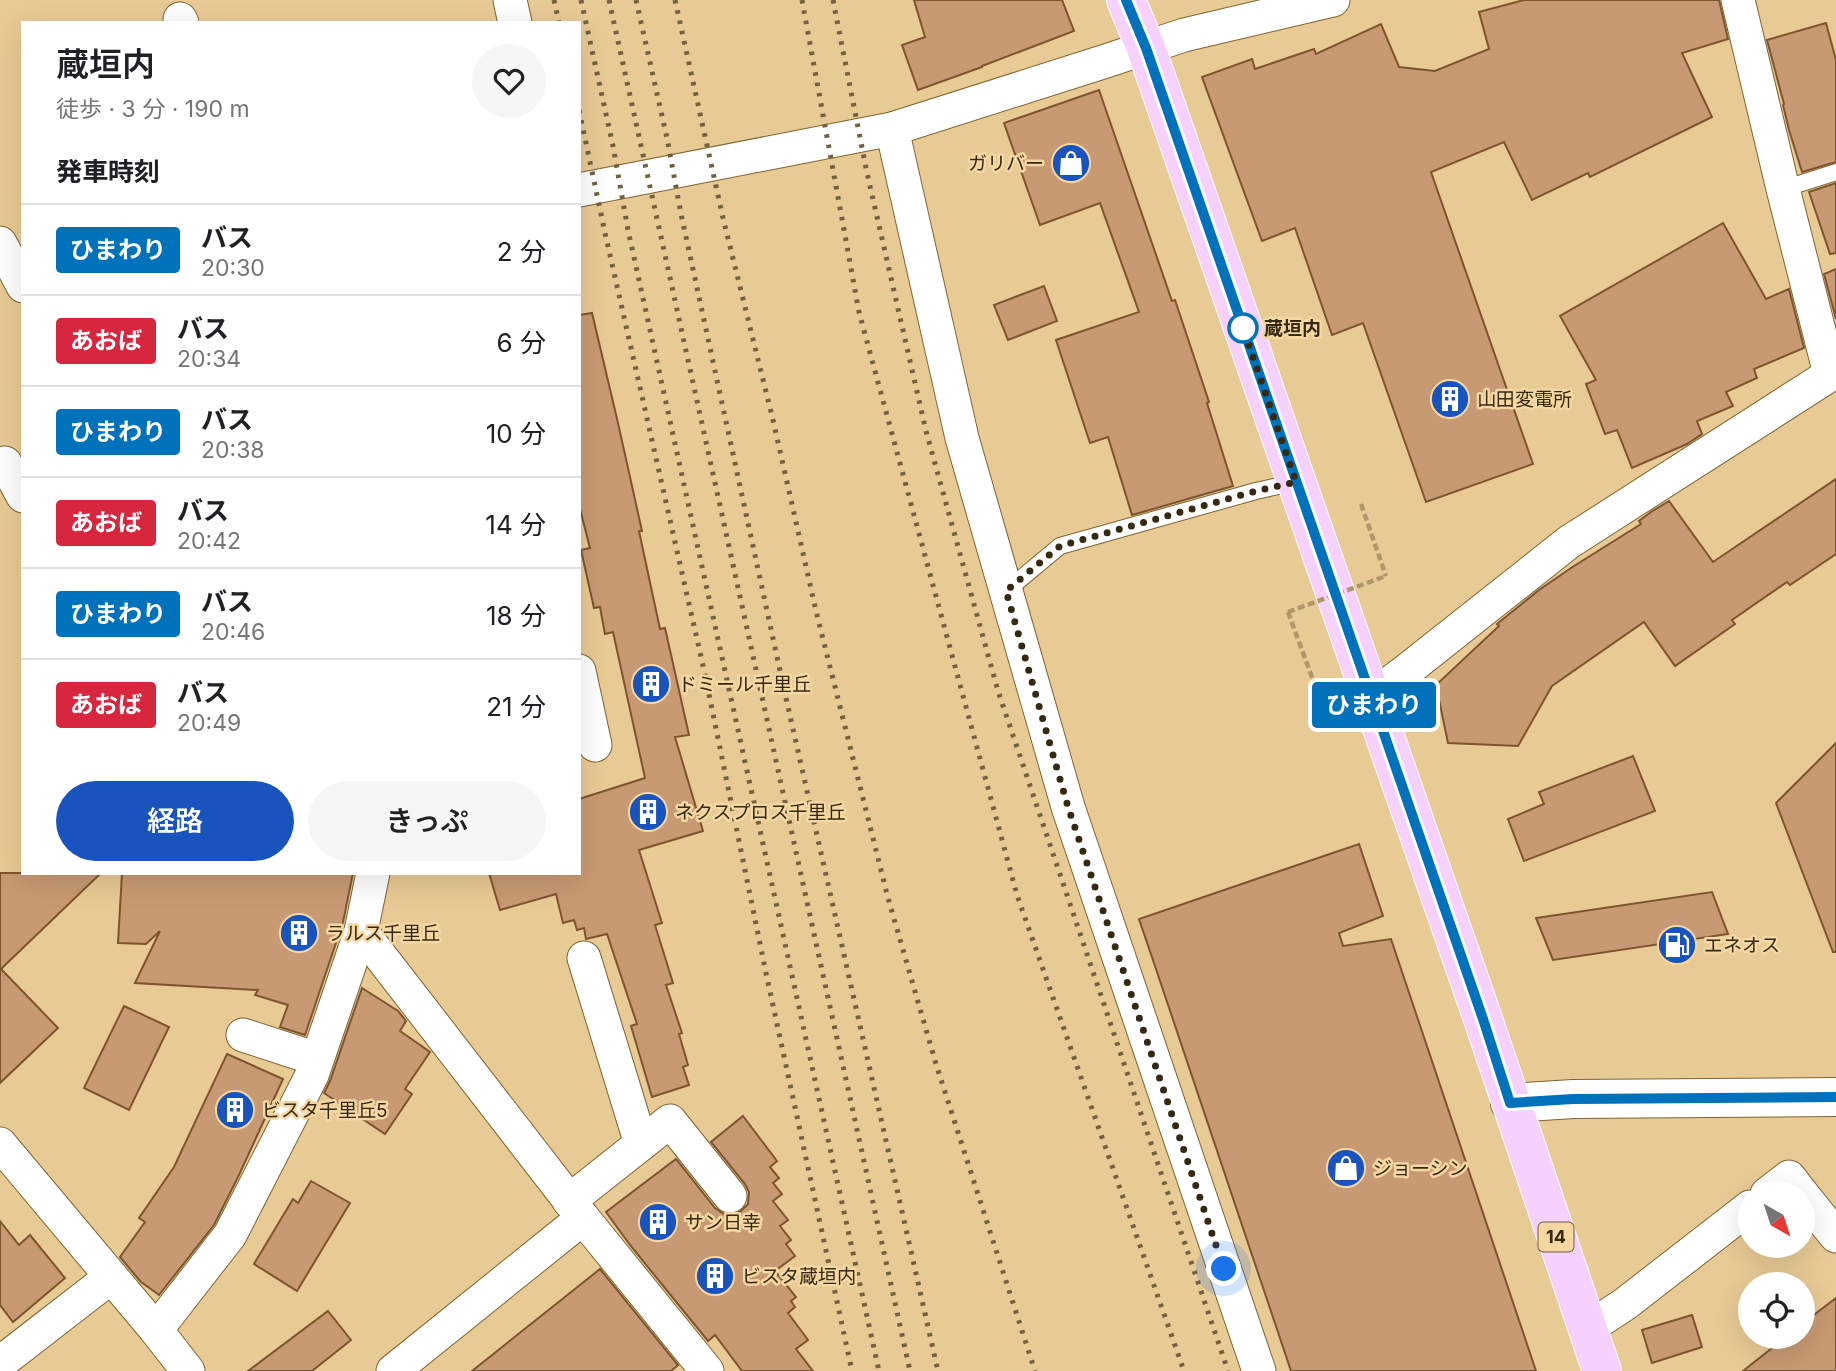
<!DOCTYPE html>
<html lang="ja">
<head>
<meta charset="utf-8">
<style>
  body { margin:0; font-family:Inter,"Noto Sans JP",sans-serif; background:#f6f6f6; color:#202124; height:100vh; display:flex; flex-direction:column; font-size:26px; white-space:nowrap }
  * { box-sizing:border-box; margin:0 }
  p { font-size:23px; color:#757577 }
  .icon { flex:none; width:38px; height:38px; fill:none; stroke:currentColor; stroke-width:2; stroke-linecap:round; stroke-linejoin:round }
  .map { position:relative; flex:1; overflow:hidden }
  .sheet { position:absolute; left:21px; top:21px; width:560px; height:854px; display:flex; flex-direction:column; background:#fff; border-radius:0px; box-shadow:0 7px 28px #0002 }
  .sheet>* { flex:none }
  .badge { padding:0 14px; border-radius:5px; font-size:24px; line-height:46px }
  .needle { width:46px; rotate:141deg }
  .fabs { position:absolute; left:1738px; top:1181px; display:grid; gap:14px }
  .fabs a { display:grid; place-items:center; width:77px; height:77px; border-radius:50%; background:#fff; box-shadow:0 7px 28px #0002; font-size:35px }
  .you { position:absolute; width:35px; height:35px; margin:-18px; border:5px solid #fff; border-radius:50%; background:#1a73e8; box-shadow:0 0 0 10px #1a73e833 }
  .map>.badge { position:absolute; translate:-50% -50%; box-shadow:0 0 0 4px #fff }
  h2 { padding:0 35px; font-size:26px; line-height:63px }
  .round { display:grid; place-items:center; flex:none; width:74px; height:74px; border-radius:37px; background:#f6f6f6 }
  .headline { display:flex; align-items:center; justify-content:space-between; height:119px; padding:0 35px }
  h1 { font-size:33px; font-weight:600; line-height:52px }
  .primary-button { display:flex; gap:14px; margin-top:auto; padding:14px 35px }
  .primary-button a { flex:1; height:80px; border-radius:42px; background:#1853be; color:#fff; font-size:28px; font-weight:600; line-height:80px; text-align:center }
  .primary-button a+a { background:#f6f6f6; color:#202124 }
  ul { padding:0; list-style:none }
  li { display:flex; align-items:center; gap:21px; height:91px; padding:0 35px; border-top:2px solid #e0e0e0 }
  li div { flex:1 }
  li b { display:block; font-size:26px }
  li em { font-style:normal }
  li .badge { min-width:77px; font-weight:700; text-align:center }
  .map>svg:first-child { display:block }
  .building { fill:#c89a73; stroke:#7e542f; stroke-width:2 }
  .lines { fill:none; stroke-linecap:round; stroke-linejoin:round }
  .service-casing { stroke:#7f6431; stroke-width:18 }
  .minor-casing { stroke:#7f6431; stroke-width:35 }
  .tertiary-casing { stroke:#7f6431; stroke-width:40 }
  .primary-casing { stroke:#fff; stroke-width:40 }
  .path { stroke:#af976c; stroke-width:4.5; stroke-dasharray:7 3.5; stroke-linecap:butt }
  .service { stroke:#fff; stroke-width:16 }
  .minor { stroke:#fff; stroke-width:33 }
  .tertiary { stroke:#fff; stroke-width:38 }
  .primary { stroke:#f7d1fd; stroke-width:38 }
  .rail { stroke:#726040; stroke-width:5; stroke-dasharray:3.5 7; stroke-linecap:butt }
  .path-bridge { stroke:#af976c; stroke-width:4.5; stroke-dasharray:7 3.5; stroke-linecap:butt }
  .line-casing { stroke:#fff; stroke-width:16 }
  .line { stroke:#0072bc; stroke-width:10 }
  .walk { stroke:#352914; stroke-width:7; stroke-dasharray:0 12.6 }
  .stop-dot { fill:#fff; stroke:#0072bc; stroke-width:3.5 }
  .labels { text-anchor:middle; stroke-width:5; stroke-linejoin:round; paint-order:stroke }
  .shield { fill:#f5d7a2; stroke:#6f5d3f; stroke-width:2 }
  .shield-label { font-size:18px; font-weight:bold; fill:#352914 }
  .poi-label { font-size:19px; fill:#352914; stroke:#f5d7a2; text-anchor:start }
  .stop-label { font-size:19px; font-weight:bold; fill:#352914; stroke:#f5d7a2; text-anchor:start }
</style>
</head>
<body>
<div class="map">
<svg width="1836" height="1371" viewBox="0 0 1836 1371">
  <rect width="100%" height="100%" fill="#e8ca95"/>
  <g class="building">
    <polygon points="914,0 1062,0 1074,31 982,66 982,67 918,90 902,45 925,37"/>
    <polygon points="1524,0 1719,0 1728,39 1682,53 1712,117 1590,177 1588,173 1532,200 1504,142 1431,172 1533,464 1426,502 1363,323 1332,335 1295,228 1262,241 1202,77 1252,59 1255,69 1314,49 1316,54 1381,24 1399,67 1435,71 1489,49 1479,12"/>
    <polygon points="1826,23 1836,60 1836,162 1802,172 1789,130 1783,105 1784,104 1767,40"/>
    <polygon points="1099,90 1172,301 1175,300 1209,402 1207,403 1233,486 1132,515 1108,437 1090,443 1056,340 1139,312 1100,203 1040,225 1004,123"/>
    <polygon points="1836,183 1836,253 1830,254 1809,192"/>
    <polygon points="1723,223 1766,299 1789,289 1804,348 1754,369 1757,378 1726,392 1733,406 1697,421 1702,434 1687,444 1632,468 1617,430 1605,434 1586,384 1596,380 1560,316"/>
    <polygon points="1836,269 1836,319 1824,274"/>
    <polygon points="1044,286 1057,321 1008,340 994,305"/>
    <polygon points="592,313 618,423 642,531 639,531 660,629 665,628 689,735 675,737 703,831 639,850 662,923 655,925 673,983 666,985 682,1033 679,1034 688,1065 683,1067 689,1085 652,1097 631,1026 637,1024 607,934 586,939 584,928 577,930 574,920 563,923 556,894 500,910 489,873 579,873 579,799 645,778 613,632 605,634 600,607 594,608 581,550 590,548 579,505 579,315"/>
    <polygon points="1836,479 1836,554 1790,585 1787,582 1732,620 1735,624 1675,666 1644,622 1552,686 1518,746 1448,743 1436,685 1499,626 1497,624 1539,590 1574,566 1641,524 1639,521 1651,512 1669,501 1713,562"/>
    <polygon points="1836,743 1836,952 1833,952 1776,803"/>
    <polygon points="1633,756 1655,811 1524,861 1508,819 1544,804 1539,792"/>
    <polygon points="1359,844 1383,916 1339,933 1343,946 1391,939 1536,1371 1291,1371 1155,966 1139,919"/>
    <polygon points="0,873 101,873 1,969 58,1028 0,1083"/>
    <polygon points="122,873 353,873 343,922 305,1035 280,1027 288,1005 255,995 258,990 135,983 160,931 146,944 118,943"/>
    <polygon points="1712,892 1728,934 1553,960 1536,918"/>
    <polygon points="362,988 398,1011 406,1021 400,1031 430,1052 405,1089 412,1094 385,1134 324,1093 330,1081"/>
    <polygon points="124,1006 169,1027 129,1110 84,1088"/>
    <polygon points="227,1054 283,1079 239,1175 214,1225 159,1295 141,1282 120,1257 145,1222 139,1218 174,1167"/>
    <polygon points="743,1116 777,1161 770,1167 779,1178 773,1183 782,1194 773,1201 788,1220 780,1226 791,1240 786,1244 795,1256 775,1271 796,1297 791,1301 795,1307 788,1313 808,1340 796,1349 813,1371 742,1371 715,1335 708,1341 630,1245 606,1212 676,1159 715,1208 724,1214 732,1215 741,1211 748,1204 749,1192 745,1184 711,1142"/>
    <polygon points="311,1181 350,1203 297,1291 254,1264 293,1199 298,1203"/>
    <polygon points="0,1221 19,1245 30,1235 65,1278 13,1322 0,1305"/>
    <polygon points="600,1269 678,1365 671,1371 472,1371"/>
    <polygon points="1836,1298 1836,1371 1743,1371 1786,1337 1802,1337 1802,1324"/>
    <polygon points="328,1311 351,1340 312,1371 248,1371"/>
    <polygon points="1692,1315 1702,1347 1652,1363 1642,1330"/>
  </g>
  <g class="lines">
    <g class="service-casing">
      <g id="service">
        <polyline points="1783,189 1836,172"/>
        <polyline points="1006,591 1060,546 1256,491 1296,482"/>
      </g>
    </g>
    <g class="minor-casing">
      <g id="minor">
        <polyline points="510,0 515,23"/>
        <polyline points="1738,0 1783,189 1830,374"/>
        <polyline points="180,19 182,23"/>
        <polyline points="892,129 962,438 1068,807 1259,1371"/>
        <polyline points="579,190 892,129 1106,61 1184,35 1333,0"/>
        <polyline points="0,243 23,286"/>
        <polyline points="5,463 23,496"/>
        <polyline points="579,671 595,745"/>
        <polyline points="1371,697 1406,671 1569,542 1836,371"/>
        <polyline points="373,873 361,931 583,1218 707,1371"/>
        <polyline points="584,958 641,1144"/>
        <polyline points="243,1035 317,1059"/>
        <polyline points="0,1144 156,1330 188,1371"/>
        <polyline points="1767,1194 1789,1177 1802,1194"/>
        <polyline points="1802,1194 1836,1236"/>
        <polyline points="569,1201 670,1121 730,1196"/>
        <polyline points="1587,1329 1625,1304 1750,1207"/>
        <polyline points="156,1330 230,1235 312,1075 361,931"/>
        <polyline points="0,1363 111,1277"/>
        <polyline points="393,1371 583,1218"/>
      </g>
    </g>
    <g class="tertiary-casing">
      <polyline id="tertiary" points="1510,1103 1573,1099 1836,1097"/>
    </g>
    <g class="primary-casing">
      <polyline id="primary" points="1126,0 1146,48 1483,1019 1602,1371"/>
    </g>
    <g class="path">
      <polyline points="1361,504 1386,576"/>
      <polyline points="1288,612 1313,680"/>
    </g>
    <use href="#service" class="service"/>
    <use href="#minor" class="minor"/>
    <use href="#tertiary" class="tertiary"/>
    <use href="#primary" class="primary"/>
    <g class="rail">
      <polyline points="554,0 559,23"/>
      <polyline points="581,0 613,146 628,230 879,1371"/>
      <polyline points="609,0 910,1371"/>
      <polyline points="636,0 667,138 681,214 784,689 938,1371"/>
      <polyline points="675,0 723,218 773,420 816,611 888,898 936,1064 1035,1371"/>
      <polyline points="802,0 859,312 1017,895 1184,1371"/>
      <polyline points="833,0 867,173 926,431 998,691 1228,1371"/>
      <polyline points="579,110 605,233 704,670 766,973 852,1371"/>
    </g>
    <polyline class="path-bridge" points="1288,612 1386,576"/>
  </g>
  <g class="lines">
    <g class="line-casing">
      <polyline id="line" points="1126,0 1146,48 1483,1019 1510,1103 1573,1099 1836,1097"/>
    </g>
    <use href="#line" class="line"/>
    <polyline class="walk" points="1224,1269 1068,807 1006,591 1060,546 1256,491 1296,482 1243,328"/>
  </g>
  <defs>
    <g id="shop-disc" transform="scale(2.0125)"><circle r="9.5" fill="#1853be" stroke="#f5d7a2"/><path d="M-5-2.5h2.3a2.7 3.5 0 0 1 5.4 0H5L5.5 6h-11ZM-1.5-2.5h3a1.5 2.3 0 0 0-3 0Z" fill="#fff"/></g>
    <g id="building-disc" transform="scale(2.0125)"><circle r="9.5" fill="#1853be" stroke="#f5d7a2"/><path d="M-4-6H4V6H1V3H-1V6H-4ZM-2.5-4.3h1.7v1.8h-1.7ZM.8-4.3h1.7v1.8H.8ZM-2.5-1h1.7V.8h-1.7ZM.8-1h1.7V.8H.8Z" fill="#fff"/></g>
    <g id="fuel-disc" transform="scale(2.0125)"><circle r="9.5" fill="#1853be" stroke="#f5d7a2"/><path d="M-5.5-6h7V0h2V4h1.3V-2.5L3-4.5l.8-.8L6-3V5H2.5V1h-1V6h-7ZM-4.2-4.7v3.2H.2V-4.7Z" fill="#fff"/></g>
  </defs>
  <g fill-rule="evenodd">
    <use href="#shop-disc" x="1071" y="163"/>
    <use href="#building-disc" x="1450" y="399"/>
    <use href="#building-disc" x="651" y="684"/>
    <use href="#building-disc" x="648" y="812"/>
    <use href="#building-disc" x="299" y="933"/>
    <use href="#fuel-disc" x="1677" y="945"/>
    <use href="#building-disc" x="235" y="1110"/>
    <use href="#shop-disc" x="1346" y="1168"/>
    <use href="#building-disc" x="658" y="1222"/>
    <use href="#building-disc" x="715" y="1276"/>
  </g>
  <circle class="stop-dot" cx="1243" cy="328" r="14"/>
  <g class="labels">
    <rect class="shield" x="1538.5" y="1222.5" width="35" height="29" rx="5"/>
    <g class="shield-label">
      <text x="1556" y="1243">14</text>
    </g>
    <g class="poi-label">
      <text x="1044" y="170" text-anchor="end">ガリバー</text>
      <text x="1477" y="406">山田変電所</text>
      <text x="678" y="691">ドミール千里丘</text>
      <text x="675" y="819">ネクスプロス千里丘</text>
      <text x="326" y="940">ラルス千里丘</text>
      <text x="1704" y="952">エネオス</text>
      <text x="262" y="1117">ビスタ千里丘5</text>
      <text x="1373" y="1175">ジョーシン</text>
      <text x="685" y="1229">サン日幸</text>
      <text x="742" y="1283">ビスタ蔵垣内</text>
    </g>
    <g class="stop-label">
      <text x="1264" y="335">蔵垣内</text>
    </g>
  </g>
</svg>
<div class="fabs">
<a><svg class="needle" viewBox="-14 -14 28 28"><path d="M0-13l5 13h-10z" fill="#e53935"/><path d="M0 13l5-13h-10z" fill="#757577"/></svg></a>
<a><svg class="icon" aria-label="locate" viewBox="0 0 24 24"><circle cx="12" cy="12" r="6"/><path d="M12 2v4M12 18v4M2 12h4M18 12h4"/></svg></a>
</div>
<div class="you" style="left:1224px;top:1269px"></div>
<b class="badge" style="left:1374px;top:705px;background:#0072bc;color:#fff">ひまわり</b>
<section class="sheet">
<div class="headline"><div><h1>蔵垣内</h1><p>徒歩 · 3 分 · 190 m</p></div><a class="round"><svg class="icon" aria-label="heart" viewBox="0 0 24 24"><path d="M12 20l-8-8c-3-5 5-10 8-4 3-6 11-1 8 4z"/></svg></a></div>
<h2>発車時刻</h2>
<ul>
<li><span class="badge" style="background:#0072bc;color:#fff">ひまわり</span><div><b>バス</b><p>20:30</p></div><em>2 分</em></li>
<li><span class="badge" style="background:#d7263d;color:#fff">あおば</span><div><b>バス</b><p>20:34</p></div><em>6 分</em></li>
<li><span class="badge" style="background:#0072bc;color:#fff">ひまわり</span><div><b>バス</b><p>20:38</p></div><em>10 分</em></li>
<li><span class="badge" style="background:#d7263d;color:#fff">あおば</span><div><b>バス</b><p>20:42</p></div><em>14 分</em></li>
<li><span class="badge" style="background:#0072bc;color:#fff">ひまわり</span><div><b>バス</b><p>20:46</p></div><em>18 分</em></li>
<li><span class="badge" style="background:#d7263d;color:#fff">あおば</span><div><b>バス</b><p>20:49</p></div><em>21 分</em></li>
</ul>
<div class="primary-button"><a>経路</a><a>きっぷ</a></div>
</section>
</div>
</body>
</html>
